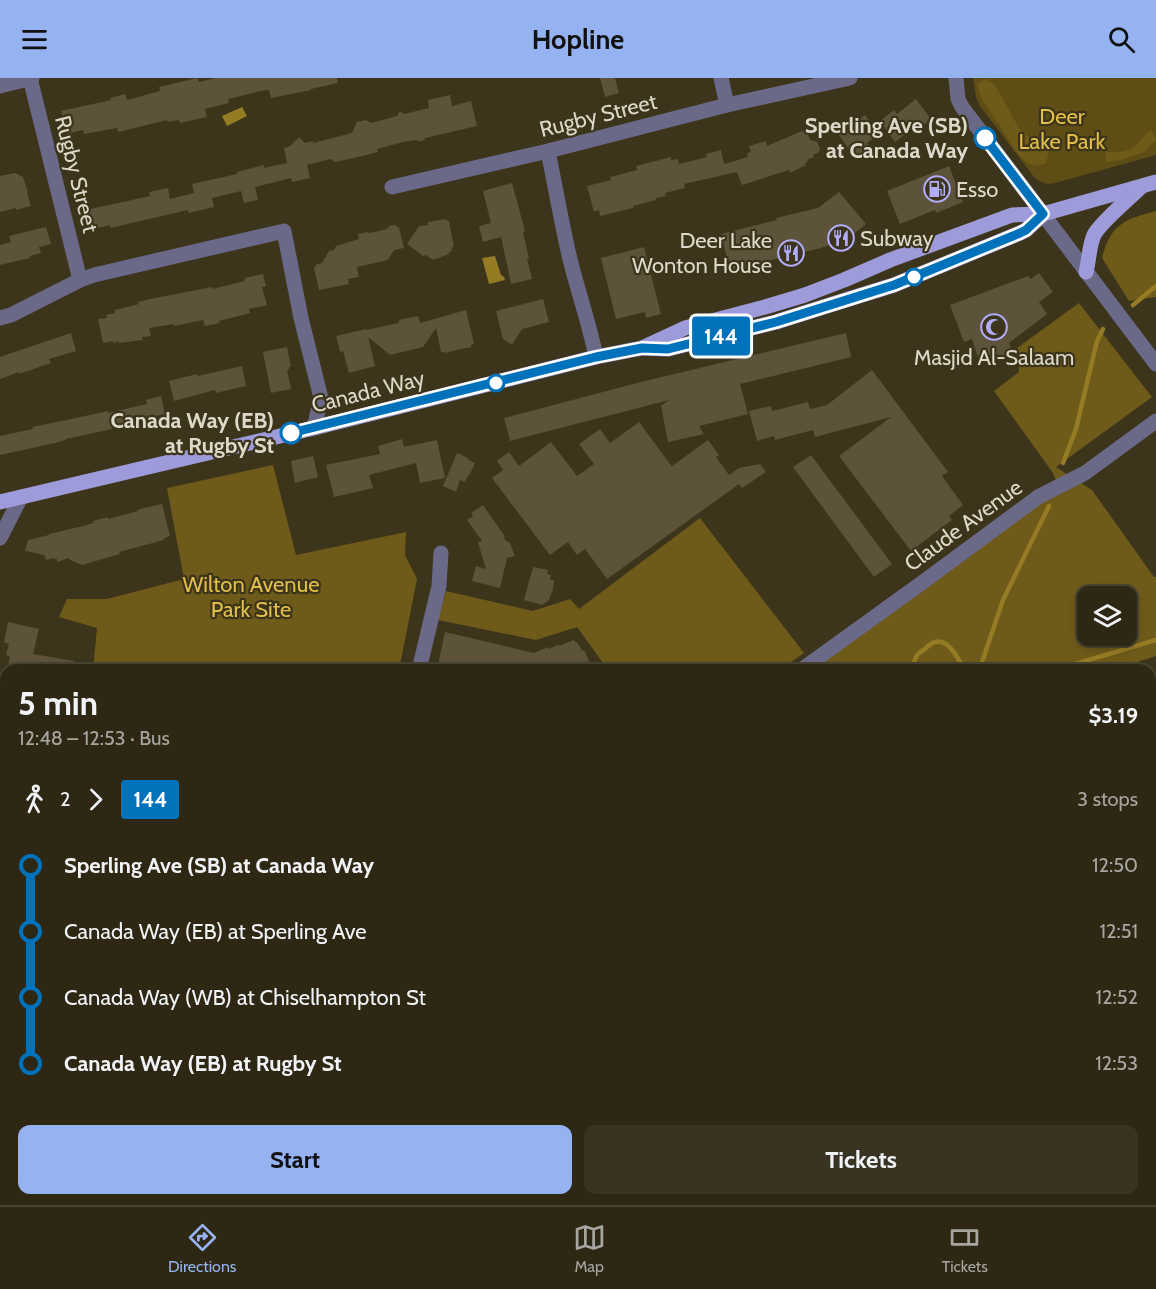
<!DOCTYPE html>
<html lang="en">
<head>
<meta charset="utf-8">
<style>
  body { margin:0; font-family:Cabin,sans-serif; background:#393322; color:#f1f3f6; height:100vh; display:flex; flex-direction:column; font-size:22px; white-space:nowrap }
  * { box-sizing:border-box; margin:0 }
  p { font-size:20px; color:#a7a5a0 }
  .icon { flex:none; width:33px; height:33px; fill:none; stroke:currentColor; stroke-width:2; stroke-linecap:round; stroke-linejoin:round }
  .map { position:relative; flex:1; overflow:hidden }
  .details { position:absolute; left:0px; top:586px; width:1156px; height:542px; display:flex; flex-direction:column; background:#2d2714; border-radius:18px 18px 0 0; box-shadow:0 3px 9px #0003,0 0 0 2px #484434 }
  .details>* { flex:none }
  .badge { padding:0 12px; border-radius:4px; font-size:21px; line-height:39px }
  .tools { position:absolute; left:1077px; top:508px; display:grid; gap:12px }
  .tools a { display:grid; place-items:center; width:60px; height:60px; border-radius:12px; background:#2d2714; box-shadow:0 3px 9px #0003,0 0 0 2px #484434; font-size:30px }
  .map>.badge { position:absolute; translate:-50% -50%; box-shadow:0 0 0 3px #fff }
  .legs { display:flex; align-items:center; gap:9px; height:66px; padding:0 18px; font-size:20px }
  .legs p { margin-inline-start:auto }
  .overview { display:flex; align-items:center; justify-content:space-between; height:102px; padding:0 18px }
  h1 { font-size:33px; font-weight:700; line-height:45px }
  .primary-button { display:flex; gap:12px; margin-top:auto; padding:12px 18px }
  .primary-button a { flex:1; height:69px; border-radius:12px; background:#95b2f1; color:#111; font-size:24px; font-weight:700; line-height:69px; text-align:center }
  .primary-button a+a { background:#393322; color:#f1f3f6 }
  ul { padding:0 18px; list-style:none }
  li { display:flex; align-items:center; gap:21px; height:66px; font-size:22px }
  li i { display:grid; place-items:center; width:9px; height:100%; margin:0 8px; background:currentColor }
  li i::after { content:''; width:15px; height:15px; margin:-8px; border:4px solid; border-radius:50%; background:#2d2714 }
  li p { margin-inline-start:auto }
  li:first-child i { background:linear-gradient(#0000 50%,currentColor 0) }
  li:last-child i { background:linear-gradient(currentColor 50%,#0000 0) }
  header { display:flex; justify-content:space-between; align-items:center; height:78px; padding:0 18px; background:#95b2f1; color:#111; font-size:27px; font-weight:700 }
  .tabs { display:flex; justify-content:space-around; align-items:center; height:84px; border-top:2px solid #484434; background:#2d2714; font-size:16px; color:#a7a5a0 }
  .tabs a { display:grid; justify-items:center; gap:3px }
  .tabs .current { color:#95b2f1 }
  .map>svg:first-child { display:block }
  .green { fill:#5e4d14 }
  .forest { fill:#6e5a19; fill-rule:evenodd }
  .water { fill:#957b24 }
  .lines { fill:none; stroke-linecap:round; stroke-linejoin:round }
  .stream { stroke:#957b24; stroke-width:4.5 }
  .building { fill:#5c533a }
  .minor { stroke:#6a6988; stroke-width:15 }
  .major { stroke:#9e9bda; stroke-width:15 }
  .highway { stroke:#b3affb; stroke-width:18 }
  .line-1-casing { stroke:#fff; stroke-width:14 }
  .line-1 { stroke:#0072bc; stroke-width:9 }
  .stop-1-dot { fill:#fff; stroke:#0072bc; stroke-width:3 }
  .labels { text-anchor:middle; stroke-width:4.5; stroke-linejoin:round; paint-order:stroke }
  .street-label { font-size:22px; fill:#ddd9ca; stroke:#3c341b }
  .park-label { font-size:22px; fill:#e1bd4a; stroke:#3c341b }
  .stop-label { font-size:22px; font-weight:bold; fill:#ddd9ca; stroke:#3c341b; text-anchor:end }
  .poi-label { font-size:22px; fill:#ddd9ca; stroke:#3c341b; text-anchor:start }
</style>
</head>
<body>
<header><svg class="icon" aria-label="menu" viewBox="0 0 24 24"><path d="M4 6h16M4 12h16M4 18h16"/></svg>Hopline<svg class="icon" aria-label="search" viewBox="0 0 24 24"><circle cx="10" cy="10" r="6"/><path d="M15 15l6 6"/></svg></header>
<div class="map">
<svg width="1156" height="1127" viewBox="0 0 1156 1127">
  <rect width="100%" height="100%" fill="#3c341b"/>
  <g class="green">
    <path d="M973 0H1156V77L1055 105C1046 107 1041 105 1034 99L980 28 976 19Z"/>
    <polygon points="1156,741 1156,1127 0,1127 0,1111 6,1110 6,1122 1150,1122 1150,742"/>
  </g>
  <g class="forest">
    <polygon points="985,1 995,7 1019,50 1036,65 1050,71 1046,85 1037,88 1027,85 1018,76 982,21 977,7"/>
    <path d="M1151 51 1156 62 1144 74 1121 82 1105 84 1106 74C1117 74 1128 75 1136 67 1142 62 1145 56 1151 51Z"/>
    <path d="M1156 133V219L1129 223 1102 180C1110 147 1124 141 1156 133Z"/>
    <path d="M1079 225 1152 319 1056 389 1092 412 1154 499H1156V578L1113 592H811L1059 410 1053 395 994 313 1019 294 1017 270ZM1088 519H1126V558H1088Z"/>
    <polygon points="273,387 296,477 406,454 405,477 417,501 399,592 93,592 97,550 59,539 67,521 107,521 184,501 167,410"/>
    <polygon points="700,440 804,575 780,592 608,592 577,549 536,562 438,542 446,513 533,533 570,521 579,531"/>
    <polygon points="0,951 6,953 6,978 0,979"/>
    <polygon points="1156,978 1156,1127 1123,1127 1121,1122 1150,1122 1150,983"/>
    <polygon points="428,1122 686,1122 682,1127 406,1127"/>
  </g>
  <g class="water">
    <polygon points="242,29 247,38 227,48 222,38"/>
    <polygon points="495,178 501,197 504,199 505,202 489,206 482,180"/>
  </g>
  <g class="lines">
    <g class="stream">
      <polyline points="1133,227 1156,208"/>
      <polyline points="1063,385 1076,351 1097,263 1103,251"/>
      <path d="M911 592C913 587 915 579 919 575 922 573 925 572 927 569 945 552 957 579 965 592"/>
      <polyline points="977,592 982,584 1003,522 1049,428"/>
      <polyline points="1055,592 1156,562"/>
      <polyline points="1150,821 1156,818"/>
      <polyline points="751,1127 753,1122"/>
    </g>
  </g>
  <g class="building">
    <polygon points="197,0 199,4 215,0 337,0 338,5 311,11 311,12 271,20 269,12 266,12 228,21 229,25 205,31 207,39 180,45 179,42 168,44 167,42 118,54 117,50 84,56 83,52 66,56 61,33 111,22 110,20 125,16 127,22 160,13 159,9"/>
    <polygon points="600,0 615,0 619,15 605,19"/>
    <polygon points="450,17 452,28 471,23 477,48 425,60 424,63 422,62 420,64 417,62 403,64 377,71 378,74 354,80 335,84 330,81 307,87 310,100 292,104 291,100 255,109 258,122 244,125 241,113 212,120 214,129 189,135 188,132 110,150 110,147 90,152 86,132 150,118 149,114 168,110 170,121 194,115 192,106 237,96 237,94 264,87 264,90 287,85 284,70 290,68 299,59 305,65 313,63 313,65 352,55 357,44 366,42 371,45 397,38 400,33 404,36 429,30 428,22"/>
    <polygon points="916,21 931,41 915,54 912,51 895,64 880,43 894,32 897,36"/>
    <polygon points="865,37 879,56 867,65 871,71 857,82 839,57"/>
    <polygon points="802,53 807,54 810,62 817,64 820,70 819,74 813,77 814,79 807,82 808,84 805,85 806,87 790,95 789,92 742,107 737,94 684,106 685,110 665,115 666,118 656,120 656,122 633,128 633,130 600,138 599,132 594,134 587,108 611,102 610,99 637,92 636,88 671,79 671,82 678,81 679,86 707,79 706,76 721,72 724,86 748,79 747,75 751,74 749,68 766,63 767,68"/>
    <polygon points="949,88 963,124 936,135 935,132 900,146 887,113"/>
    <polygon points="15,95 23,99 28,115 27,115 31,128 16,132 16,130 0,134 0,98"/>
    <polygon points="512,105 525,153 523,154 529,181 527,181 532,201 511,206 501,159 483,164 479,148 491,145 483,113"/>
    <polygon points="839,114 866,146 849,160 821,170 763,184 764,187 731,196 721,156 777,142 776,140 818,130"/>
    <polygon points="446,141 447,143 449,143 454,169 451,170 452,173 449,174 449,176 433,182 426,177 423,178 407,166 419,148 428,147 428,144"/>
    <polygon points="395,147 399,150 404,170 394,172 388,182 357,189 359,199 348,201 349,206 319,212 314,190 317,186 322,185 329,173 334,172 336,168 359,161 358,156 367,154 370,155 387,151 389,148"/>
    <polygon points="46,149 51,166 39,169 41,175 30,178 30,180 0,187 0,167 11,164 9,158"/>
    <polygon points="644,169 661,236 646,240 645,234 616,241 601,180"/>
    <polygon points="1039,195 1053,214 1039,224 1047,236 1009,265 1013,275 980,286 972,261 964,264 950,227 1028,198 1031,201"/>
    <polygon points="263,196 266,208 262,209 267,227 249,231 250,235 219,243 220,245 205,248 203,242 174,248 174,246 149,250 151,258 142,259 143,262 119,265 119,263 113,265 113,263 103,265 98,241 107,240 106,237 115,235 115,232 139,226 138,224 150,221 212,209 212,211 245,203 245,200"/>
    <polygon points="543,221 549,244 522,251 512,267 503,261 496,233"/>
    <polygon points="466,232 474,266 471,267 471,269 444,275 444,274 441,274 436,250 423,269 390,277 368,259 375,288 349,295 343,273 340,274 336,258 366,251 366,252 399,245 399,242 418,238 420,245"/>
    <polygon points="71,255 76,273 49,281 51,285 19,296 19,294 0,301 0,279"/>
    <polygon points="846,255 851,279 740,306 748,336 699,348 704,356 668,364 661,328 669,322 510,363 504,340 637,305"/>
    <polygon points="287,269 291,289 289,289 289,291 287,292 291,311 271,315 263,274"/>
    <polygon points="242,288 246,308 216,315 215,312 174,323 169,303 197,296 198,298"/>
    <polygon points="872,292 948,394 942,398 963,427 949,438 952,442 911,473 839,378 891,339 815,359 813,352 775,362 774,358 757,363 749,333 771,328 772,333 808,324 810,331 827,327"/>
    <polygon points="161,318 165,336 111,348 112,351 66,361 66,362 55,365 0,377 0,358 33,351 32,349 62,343 108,333 108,335 147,326 146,322"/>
    <polygon points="639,344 673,390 672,388 708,362 719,377 716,379 729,397 739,390 760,386 766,394 742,410 739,406 607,501 585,471 577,477 568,464 550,477 492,400 503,392 497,383 509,374 519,388 551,364 577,398 594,386 579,366 600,351 610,365"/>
    <polygon points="402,361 404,369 437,362 445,400 420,405 416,385 369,397 373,410 334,419 326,387 380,376 378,368"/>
    <polygon points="457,375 468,380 469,382 475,385 469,398 468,397 465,404 460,402 456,414 443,408"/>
    <polygon points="811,377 892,486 874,499 793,389"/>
    <polygon points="313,378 318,399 295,405 291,383"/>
    <polygon points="162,426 170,458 164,460 164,462 119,474 120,476 82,487 70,482 69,480 57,484 57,481 54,481 54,480 46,482 44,477 25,473 28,462 49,457 49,456 83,448 93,445 93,443 108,439 108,441 138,433 137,432 144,430"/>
    <polygon points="483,427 504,457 505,462 510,465 515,478 507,480 500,510 472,503 476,488 486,491 478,464 482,463 467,442 473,438 471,435"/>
    <polygon points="533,489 548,492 547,496 551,497 550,502 554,502 553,511 549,522 542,527 524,522"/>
    <polygon points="8,544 39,551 33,576 74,583 73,592 20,592 8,590 10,578 6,577 9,566 4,564"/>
    <polygon points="445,554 534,575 548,569 548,571 558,567 559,568 574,562 576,565 577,564 579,568 580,568 582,573 584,572 590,585 585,586 586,589 578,592 456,592 438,587"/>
  </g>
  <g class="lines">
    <g class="minor">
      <polyline points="30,0 80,202"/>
      <polyline points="721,0 727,27"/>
      <polyline points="956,0 958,21 962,29 1156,286"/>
      <polyline points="0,8 32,0"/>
      <path d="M548 73C555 107 561 142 569 177 577 211 589 244 596 279"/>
      <polyline points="392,109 548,73 727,27 850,0"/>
      <polyline points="0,240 11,237 80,202 94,197 284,153 301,240 321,320 314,350"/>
      <polyline points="0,460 21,419"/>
      <polyline points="419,592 439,508 441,475"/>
      <polyline points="801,592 923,504 1038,419 1085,395 1156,343"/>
      <polyline points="0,720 6,722"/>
      <polyline points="1150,769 1156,767"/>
      <polyline points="0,935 6,935"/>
      <polyline points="292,1127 294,1122"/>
    </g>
    <g class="major">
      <path d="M1086 194C1089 183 1089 168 1094 157 1100 145 1129 121 1140 110"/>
      <polyline points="645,270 668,271 776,244 836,225 894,207 1020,155 1026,152 1043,136"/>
      <polyline points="0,424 314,350 596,279 642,270 685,250 765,229 805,217 844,202 890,182 1012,137 1043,136 1156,104"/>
    </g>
    <g class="highway">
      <polyline points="1150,642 1156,640"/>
      <polyline points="1150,688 1156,686"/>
      <polyline points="0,1013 6,1011"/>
      <polyline points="0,1058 6,1057"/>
    </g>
  </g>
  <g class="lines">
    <g class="line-1-casing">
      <polyline id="line-1" points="291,355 596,279 642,270 668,271 776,244 894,207 1020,155 1026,152 1043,136 985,60"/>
    </g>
    <use href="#line-1" class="line-1"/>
  </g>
  <defs>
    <g id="fuel-ring" transform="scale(1.35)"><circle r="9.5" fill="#3c341b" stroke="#b1adfa" stroke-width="1.5"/><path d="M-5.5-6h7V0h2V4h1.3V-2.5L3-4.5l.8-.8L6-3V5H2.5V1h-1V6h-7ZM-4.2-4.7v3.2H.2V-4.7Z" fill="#b1adfa"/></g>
    <g id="restaurant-ring" transform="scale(1.35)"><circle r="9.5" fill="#3c341b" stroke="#b1adfa" stroke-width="1.5"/><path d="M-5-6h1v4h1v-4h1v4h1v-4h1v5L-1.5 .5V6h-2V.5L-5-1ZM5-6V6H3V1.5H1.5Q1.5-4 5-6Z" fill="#b1adfa"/></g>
    <g id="mosque-ring" transform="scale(1.35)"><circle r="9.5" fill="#3c341b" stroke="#b1adfa" stroke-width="1.5"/><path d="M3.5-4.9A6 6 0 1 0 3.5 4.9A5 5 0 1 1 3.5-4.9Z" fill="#b1adfa"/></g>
  </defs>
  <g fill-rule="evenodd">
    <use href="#fuel-ring" x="937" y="111"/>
    <use href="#restaurant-ring" x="841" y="160"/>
    <use href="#restaurant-ring" x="791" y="175"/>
    <use href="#mosque-ring" x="994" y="249"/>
  </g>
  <g class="stop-1-dot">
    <circle cx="985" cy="60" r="10"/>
    <circle cx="914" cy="199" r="8"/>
    <circle cx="496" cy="305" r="8"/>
    <circle cx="291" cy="355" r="10"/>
  </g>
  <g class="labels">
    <g class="street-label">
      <text transform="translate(598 37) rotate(-14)" y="8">Rugby Street</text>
      <text transform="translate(77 96) rotate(76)" y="8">Rugby Street</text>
      <text transform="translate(368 313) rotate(-14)" y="8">Canada Way</text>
      <text transform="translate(963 447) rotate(-36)" y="8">Claude Avenue</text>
    </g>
    <g class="park-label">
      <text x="1062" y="46">Deer<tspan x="1062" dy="25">Lake Park</tspan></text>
      <text x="251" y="514">Wilton Avenue<tspan x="251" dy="25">Park Site</tspan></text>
    </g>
    <g class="stop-label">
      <text x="968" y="55">Sperling Ave (SB)<tspan x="968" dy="25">at Canada Way</tspan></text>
      <text x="274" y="350">Canada Way (EB)<tspan x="274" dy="25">at Rugby St</tspan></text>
    </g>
    <g class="poi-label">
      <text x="956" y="119">Esso</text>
      <text x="860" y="168">Subway</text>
      <text x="772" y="170" text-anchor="end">Deer Lake<tspan x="772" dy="25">Wonton House</tspan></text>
      <text x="994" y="287" text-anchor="middle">Masjid Al-Salaam</text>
    </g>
  </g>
</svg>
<div class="tools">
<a><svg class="icon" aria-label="layers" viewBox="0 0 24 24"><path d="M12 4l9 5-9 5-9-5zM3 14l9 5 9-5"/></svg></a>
</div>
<b class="badge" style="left:721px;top:258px;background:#0072bc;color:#fff">144</b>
<section class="details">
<div class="overview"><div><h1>5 min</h1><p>12:48 – 12:53 · Bus</p></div><b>$3.19</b></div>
<div class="legs"><svg class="icon" aria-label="walk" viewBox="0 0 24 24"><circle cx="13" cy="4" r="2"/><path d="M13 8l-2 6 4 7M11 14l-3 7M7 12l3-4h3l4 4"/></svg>2<svg class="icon" aria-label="forward" viewBox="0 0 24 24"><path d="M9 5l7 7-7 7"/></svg><b class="badge" style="background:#0072bc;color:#fff">144</b><p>3 stops</p></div>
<ul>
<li><i style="color:#0072bc"></i><b>Sperling Ave (SB) at Canada Way</b><p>12:50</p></li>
<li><i style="color:#0072bc"></i><span>Canada Way (EB) at Sperling Ave</span><p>12:51</p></li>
<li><i style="color:#0072bc"></i><span>Canada Way (WB) at Chiselhampton St</span><p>12:52</p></li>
<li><i style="color:#0072bc"></i><b>Canada Way (EB) at Rugby St</b><p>12:53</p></li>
</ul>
<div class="primary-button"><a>Start</a><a>Tickets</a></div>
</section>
</div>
<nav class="tabs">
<a class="current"><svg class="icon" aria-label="directions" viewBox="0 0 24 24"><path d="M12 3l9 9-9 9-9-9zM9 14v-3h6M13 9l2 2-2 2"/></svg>Directions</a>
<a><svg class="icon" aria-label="map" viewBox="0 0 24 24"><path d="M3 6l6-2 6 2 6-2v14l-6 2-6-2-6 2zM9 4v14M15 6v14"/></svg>Map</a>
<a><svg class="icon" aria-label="tickets" viewBox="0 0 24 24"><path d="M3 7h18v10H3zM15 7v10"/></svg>Tickets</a>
</nav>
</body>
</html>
